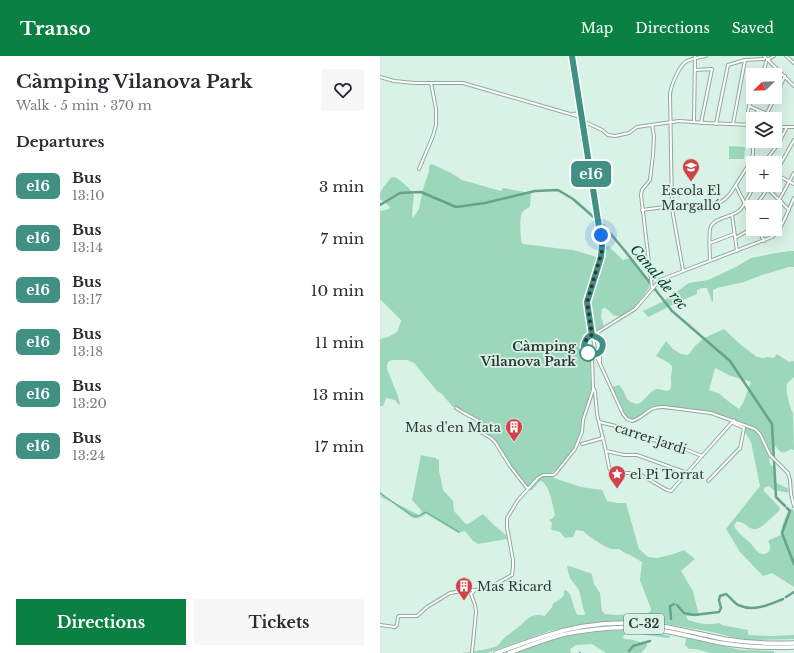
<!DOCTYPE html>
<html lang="en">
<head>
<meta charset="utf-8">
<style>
  body { margin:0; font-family:"Libre Baskerville",serif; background:#f7f7f7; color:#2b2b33; height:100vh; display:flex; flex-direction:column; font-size:15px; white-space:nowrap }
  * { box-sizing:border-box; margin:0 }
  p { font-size:13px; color:#7c7c81 }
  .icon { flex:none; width:22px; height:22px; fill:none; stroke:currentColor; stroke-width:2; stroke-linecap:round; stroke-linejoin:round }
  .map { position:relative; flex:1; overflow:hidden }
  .details { display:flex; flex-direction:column; background:#fff; width:380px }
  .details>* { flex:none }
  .badge { padding:0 8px; border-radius:6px; font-size:14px; line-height:26px }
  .needle { width:26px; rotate:247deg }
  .buttons { position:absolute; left:366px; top:12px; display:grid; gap:8px }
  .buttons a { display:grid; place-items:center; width:36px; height:36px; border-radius:0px; background:#fff; box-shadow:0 4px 16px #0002; font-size:20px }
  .you { position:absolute; width:20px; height:20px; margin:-10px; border:3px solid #fff; border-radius:50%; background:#1a73e8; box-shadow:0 0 0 6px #1a73e833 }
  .map>.badge { position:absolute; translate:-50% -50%; box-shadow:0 0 0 2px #fff }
  h2 { padding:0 16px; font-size:15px; line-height:36px }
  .round { display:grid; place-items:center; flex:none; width:42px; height:42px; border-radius:0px; background:#f7f7f7 }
  .head { display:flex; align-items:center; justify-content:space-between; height:68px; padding:0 16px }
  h1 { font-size:19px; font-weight:800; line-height:30px }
  .primary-button { display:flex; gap:8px; margin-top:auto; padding:8px 16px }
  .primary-button a { flex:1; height:46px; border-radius:0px; background:#0b8043; color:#fff; font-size:16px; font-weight:800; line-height:46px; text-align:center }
  .primary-button a+a { background:#f7f7f7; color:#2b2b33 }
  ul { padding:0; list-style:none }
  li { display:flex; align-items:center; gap:12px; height:52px; padding:0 16px }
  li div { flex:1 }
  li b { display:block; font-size:15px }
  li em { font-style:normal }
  li .badge { min-width:44px; font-weight:700; text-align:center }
  header { display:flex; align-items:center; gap:24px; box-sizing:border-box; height:56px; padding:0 20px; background:#0b8043; color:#fff }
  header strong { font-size:19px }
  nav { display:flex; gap:22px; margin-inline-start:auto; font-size:14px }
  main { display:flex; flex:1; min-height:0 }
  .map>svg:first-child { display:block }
  .green { fill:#9cd7bc; fill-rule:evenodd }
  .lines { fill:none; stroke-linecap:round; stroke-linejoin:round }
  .stream { stroke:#65a48a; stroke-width:1 }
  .canal { stroke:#65a48a; stroke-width:2.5 }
  .minor-casing { stroke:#91a89d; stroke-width:4 }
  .highway-casing { stroke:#91a89d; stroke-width:5.5 }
  .minor { stroke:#fff; stroke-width:2 }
  .highway { stroke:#fff; stroke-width:3.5 }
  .line-casing { stroke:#fff; stroke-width:9 }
  .line { stroke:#409183; stroke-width:6 }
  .walk { stroke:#303a35; stroke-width:4; stroke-dasharray:0 7.2 }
  .stop-dot { fill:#fff; stroke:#409183; stroke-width:2 }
  .labels { text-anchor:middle; stroke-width:3.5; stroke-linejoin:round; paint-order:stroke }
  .shield { fill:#d9f2e6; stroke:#63716a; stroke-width:1 }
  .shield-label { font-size:12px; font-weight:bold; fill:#303a35 }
  .poi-label { font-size:13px; fill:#303a35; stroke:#d9f2e6; text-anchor:start }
  .stop-label { font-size:13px; font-weight:bold; fill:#303a35; stroke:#d9f2e6; text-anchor:end }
  .street-label { font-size:13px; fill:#303a35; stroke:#d9f2e6 }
  .water-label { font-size:14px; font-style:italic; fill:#08402e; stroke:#d9f2e6 }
</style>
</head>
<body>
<header>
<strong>Transo</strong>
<nav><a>Map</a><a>Directions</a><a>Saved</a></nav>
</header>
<main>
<section class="details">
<div class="head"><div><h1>Càmping Vilanova Park</h1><p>Walk · 5 min · 370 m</p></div><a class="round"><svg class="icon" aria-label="heart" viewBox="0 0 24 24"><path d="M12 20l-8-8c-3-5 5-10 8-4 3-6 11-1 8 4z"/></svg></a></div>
<h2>Departures</h2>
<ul>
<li><span class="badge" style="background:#409183;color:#fff">e16</span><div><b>Bus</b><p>13:10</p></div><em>3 min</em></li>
<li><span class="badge" style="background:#409183;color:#fff">e16</span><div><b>Bus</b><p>13:14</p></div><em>7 min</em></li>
<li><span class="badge" style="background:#409183;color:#fff">e16</span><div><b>Bus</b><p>13:17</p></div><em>10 min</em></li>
<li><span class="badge" style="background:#409183;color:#fff">e16</span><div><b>Bus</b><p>13:18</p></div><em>11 min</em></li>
<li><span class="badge" style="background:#409183;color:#fff">e16</span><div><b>Bus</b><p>13:20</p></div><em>13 min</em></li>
<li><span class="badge" style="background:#409183;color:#fff">e16</span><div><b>Bus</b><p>13:24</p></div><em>17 min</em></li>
</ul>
<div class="primary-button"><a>Directions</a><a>Tickets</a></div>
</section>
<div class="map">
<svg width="414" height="597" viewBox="0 0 414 597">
  <rect width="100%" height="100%" fill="#d9f2e6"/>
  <g class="green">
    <polygon points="349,90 365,91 364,103 349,103"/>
    <path d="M52 108 71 117 82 124 121 135 123 132 151 137 150 151C147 152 144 154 142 157 139 163 141 178 141 185L143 188 183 193 193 194 217 201 208 233 205 239V244L209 274C206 286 196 281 203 298L210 300 211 333 203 361 200 376 194 392 180 410 172 417 174 422 201 431 222 434 227 445 237 447H246L259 493 268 501 277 502 294 498 304 494 315 503 301 515 313 535 319 560H306L308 564C318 567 328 570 339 567L342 569 368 574V579L392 580 414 579V583L375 584 356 582 332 576 275 566H224L203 568 170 575 107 597H82C92 595 108 594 117 590 120 588 121 585 123 583 127 579 132 576 136 573 148 564 149 556 165 560L172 551 173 548C178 543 185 543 184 535L186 534 190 538 195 554 196 557 198 559H204L205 558 203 551 199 534 190 522 188 515 187 510C193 510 204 516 211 517L212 519 214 528 220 537 222 555 225 558 236 559 268 557 271 555V553L260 524 262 506 250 499 245 497 239 493H231L226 491 210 481 203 475 196 474 193 481 185 482 180 476 173 474 171 473 172 467 169 464 173 462 175 459C172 448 171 433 162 425L159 426 151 435 130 409 114 383 98 373V363L72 350 62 338 57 335 34 307 27 304H12L9 305 7 309V313L18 340 20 348 19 349 15 344 6 342 3 350H0V283L8 281 17 276 21 265 20 263 0 243V155L9 153 10 151 0 143V138L4 130C7 128 10 121 13 121 18 121 31 134 34 138L32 159 33 162 39 153 43 133 49 115V110Z"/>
    <polygon points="226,190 228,190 243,204 251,202 269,224 269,232 255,251 240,261 233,259 228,254 225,252 222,253 221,261 224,270 217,275 214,274 210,261 210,242"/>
    <polygon points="409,195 414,195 414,211 409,211 382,219 364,226 337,232 333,234 333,245 332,246 327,232 322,232 317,234 317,238 296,247 268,261 263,255 282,246 309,227 328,224 356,211 371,202 401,196 404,196"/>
    <path d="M344 273 345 274 361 289 377 301 383 302 387 301 394 302 397 298 409 306 414 305V321C412 323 409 325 407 328 405 334 410 352 413 357L414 394 411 393C400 400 401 395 394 389L392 390 394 398 389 402 390 408C396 413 398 416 394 423V426L407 432 409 434 408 436C404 437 400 434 395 435L389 430 384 432V435L400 452 399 455C394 459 382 472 376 473 374 473 372 473 370 472 365 469 362 465 356 466L354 470C358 478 366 482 372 489 374 491 375 494 378 496 382 500 391 498 390 491 390 489 389 487 388 485L389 484 401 479C401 469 406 461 409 453H413L414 456V531L392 517 383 520 360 496 346 473 380 430 371 386 360 368 321 355 276 353 255 366H249L242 360 229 332 239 329C248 338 243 346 258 348 265 345 270 334 277 333 282 333 285 336 290 334 292 330 291 328 291 324 290 319 293 315 292 310L289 307 276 300 286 285 293 293 301 298 307 299 309 298 315 290 324 282ZM335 312 351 320 371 326 363 347 359 353 344 342 340 338 329 334Z"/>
    <path d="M41 399 55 402 59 404V415L63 434 73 445 74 455 85 467 86 468H88L103 458 115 470 126 479 127 483 98 488 93 485 85 475 78 477 58 465 46 458C41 461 38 463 33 462L11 446 1 441 0 435C10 447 26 451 38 459L41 458 42 455 32 444Z"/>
    <path d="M259 574 291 580 289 582H287L253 577 244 579 243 582C247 584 249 583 253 584 257 585 261 587 266 587L267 590 261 597H226L212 588 196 589 190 593 191 597H136L167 585 193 579 224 575Z"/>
    <polygon points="306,582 361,594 394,595 394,597 330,597 316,593 309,593 305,589"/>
  </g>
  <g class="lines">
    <g class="stream">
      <polyline points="0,437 33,460 38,460 46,456 79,476"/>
      <polyline points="199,596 201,597"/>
    </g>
    <g class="canal">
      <polyline points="0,149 20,137 41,136 76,151 105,147 155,135 178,134 193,143 225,171 245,195 292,255 350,305 392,368 396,441 405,450"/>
      <polyline points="407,452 410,455 402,477 414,508"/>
      <polyline points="406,541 414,536"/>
      <path d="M297 549 304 557 314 559 339 556 341 552 339 544 340 540 346 538C350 541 354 547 358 549 374 556 388 549 403 543"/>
      <polyline points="291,563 290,550 294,548"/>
      <polyline points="249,595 253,590 270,585"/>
    </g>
    <g class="minor-casing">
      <g id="minor">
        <path d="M192 0 223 190 221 201 209 240 207 246 208 253 216 299 243 358 247 363 252 365C266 361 267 350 284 351L331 357 375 373 380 378 390 399 408 417 410 424 411 438 414 450"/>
        <polyline points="384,0 414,30"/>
        <polyline points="406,0 414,7"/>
        <polyline points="387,4 394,0"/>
        <polyline points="315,14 332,13 321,67"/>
        <polyline points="383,19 386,6"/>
        <polyline points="0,21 14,25 35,27 83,27 197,60 202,63"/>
        <polyline points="395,40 405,20"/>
        <polyline points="369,50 385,57 387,57 395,41"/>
        <polyline points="193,58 201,57"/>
        <polyline points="374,63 378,54"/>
        <polyline points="203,65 222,74 228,79 235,80 249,77 257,71 299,65 326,67 373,69"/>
        <polyline points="314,66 315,0"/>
        <polyline points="336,68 348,9 365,4 384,3"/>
        <polyline points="353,68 365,4"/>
        <polyline points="272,69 274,80 273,99 270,124 262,134 261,139 272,232"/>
        <polyline points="395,71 414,71"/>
        <polyline points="371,105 375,107"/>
        <polyline points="384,107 398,88 407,71"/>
        <polyline points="367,112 373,118"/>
        <polyline points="39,113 53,80 56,69 56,53 51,27"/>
        <polyline points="395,118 414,84"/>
        <polyline points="395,118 414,128"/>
        <polyline points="384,129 409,154"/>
        <polyline points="356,130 373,164"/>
        <polyline points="375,151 390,129"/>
        <polyline points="394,151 399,144 414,117"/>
        <polyline points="292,153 321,154 339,147 345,143 350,138 371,105 373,97 373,90 368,75 368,56 369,50 373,41"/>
        <polyline points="262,154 292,150"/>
        <polyline points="352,159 357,195"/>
        <polyline points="370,159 373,155"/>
        <polyline points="378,173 384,185"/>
        <polyline points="355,182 373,172"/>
        <polyline points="330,187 354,178"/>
        <path d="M330 204C330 196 328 177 331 170 336 161 353 161 360 154 364 150 372 134 374 129"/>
        <path d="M303 214 292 153 290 38C291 30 299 9 307 5 313 2 320 1 326 0"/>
        <path d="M218 276 219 282 222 285 223 289 222 293 219 297 216 299H210L206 295 204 291 205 286 210 279 218 276 255 253 280 224 392 181C401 176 409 152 414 142"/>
        <polyline points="220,297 220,307"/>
        <polyline points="213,331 215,336 217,358 226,395 229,411 233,424"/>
        <polyline points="76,352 84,357 97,364 98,365 97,374 111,382 115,386 130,410 147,432 149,432"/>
        <polyline points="219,366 244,372 270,383 302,392 322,400"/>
        <polyline points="202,388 223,382"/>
        <polyline points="226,395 244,399 257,399 307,417"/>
        <polyline points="231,417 254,417 261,419 287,434 291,435 354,364"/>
        <polyline points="328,425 359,393 360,393 364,372 353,367"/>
        <polyline points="0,569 15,571 17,569 18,561 19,560 37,560 47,551 70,537 89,534 95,534"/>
        <polyline points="92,597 96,556 95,549 91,538 95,534 114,529 132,519 133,511 133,504 127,471 127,462 138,444 158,422 163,419 173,419 175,418 195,393 202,376 203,364 213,334 212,299"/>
      </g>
    </g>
    <g class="highway-casing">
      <g id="highway">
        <path d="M116 597C133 591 149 585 165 580 198 569 233 565 267 568 293 571 319 578 344 583 368 587 390 588 414 587"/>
        <path d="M129 597C146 591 163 584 181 579 208 573 236 570 263 572 289 574 315 582 341 587 365 591 389 592 414 591"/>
      </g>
    </g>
    <use href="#minor" class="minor"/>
    <use href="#highway" class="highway"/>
  </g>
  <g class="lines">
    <g class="line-casing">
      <path id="line" d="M192 0 222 190 221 201 207 246 212 279C207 280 204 286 204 291 207 299 215 301 221 295 225 287 222 283 214 280"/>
    </g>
    <use href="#line" class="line"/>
    <path class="walk" d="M208 297C201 291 205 282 212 279L207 246 222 195 221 179"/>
  </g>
  <defs>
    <g id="school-pin" transform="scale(0.9)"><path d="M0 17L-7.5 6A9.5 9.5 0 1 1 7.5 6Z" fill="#d14249" stroke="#d9f2e6"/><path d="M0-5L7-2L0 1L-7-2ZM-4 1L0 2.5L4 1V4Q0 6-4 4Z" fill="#fff"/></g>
    <g id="building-pin" transform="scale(0.9)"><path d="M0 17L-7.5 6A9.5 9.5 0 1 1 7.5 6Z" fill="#d14249" stroke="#d9f2e6"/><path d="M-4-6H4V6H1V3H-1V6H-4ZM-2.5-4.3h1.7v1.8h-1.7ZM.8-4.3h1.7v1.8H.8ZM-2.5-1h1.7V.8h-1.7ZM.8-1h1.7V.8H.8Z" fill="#fff"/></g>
    <g id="sight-pin" transform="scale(0.9)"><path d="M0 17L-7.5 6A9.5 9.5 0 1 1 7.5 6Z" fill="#d14249" stroke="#d9f2e6"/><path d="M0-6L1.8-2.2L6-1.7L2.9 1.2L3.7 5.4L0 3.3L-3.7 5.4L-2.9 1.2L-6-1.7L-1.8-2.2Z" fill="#fff"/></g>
  </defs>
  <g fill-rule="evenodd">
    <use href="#school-pin" x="311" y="111"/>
    <use href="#building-pin" x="134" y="371"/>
    <use href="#sight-pin" x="237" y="418"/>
    <use href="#building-pin" x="84" y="530"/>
  </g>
  <circle class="stop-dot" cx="208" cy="297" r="8"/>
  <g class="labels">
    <rect class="shield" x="244" y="558" width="40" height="20" rx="3"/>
    <g class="shield-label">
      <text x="264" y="572">C-32</text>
    </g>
    <g class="poi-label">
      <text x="311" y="139" text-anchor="middle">Escola El<tspan x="311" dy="15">Margalló</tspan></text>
      <text x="121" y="376" text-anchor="end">Mas d'en Mata</text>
      <text x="250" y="423">el Pi Torrat</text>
      <text x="97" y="535">Mas Ricard</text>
    </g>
    <g class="stop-label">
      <text x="196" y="295">Càmping<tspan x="196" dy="15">Vilanova Park</tspan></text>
    </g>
    <g class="street-label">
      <text transform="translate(271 382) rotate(18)" y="5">carrer Jardi</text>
    </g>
    <g class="water-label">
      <text transform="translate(279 221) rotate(50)" y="5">Canal de rec</text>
    </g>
  </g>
</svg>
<div class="buttons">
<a><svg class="needle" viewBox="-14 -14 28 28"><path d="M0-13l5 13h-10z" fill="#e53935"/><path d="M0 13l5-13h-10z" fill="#7c7c81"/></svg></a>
<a><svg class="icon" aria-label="layers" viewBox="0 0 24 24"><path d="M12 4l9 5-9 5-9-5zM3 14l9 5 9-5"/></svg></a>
<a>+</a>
<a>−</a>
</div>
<div class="you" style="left:221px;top:179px"></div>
<b class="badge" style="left:211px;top:118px;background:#409183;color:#fff">e16</b>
</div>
</main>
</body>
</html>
